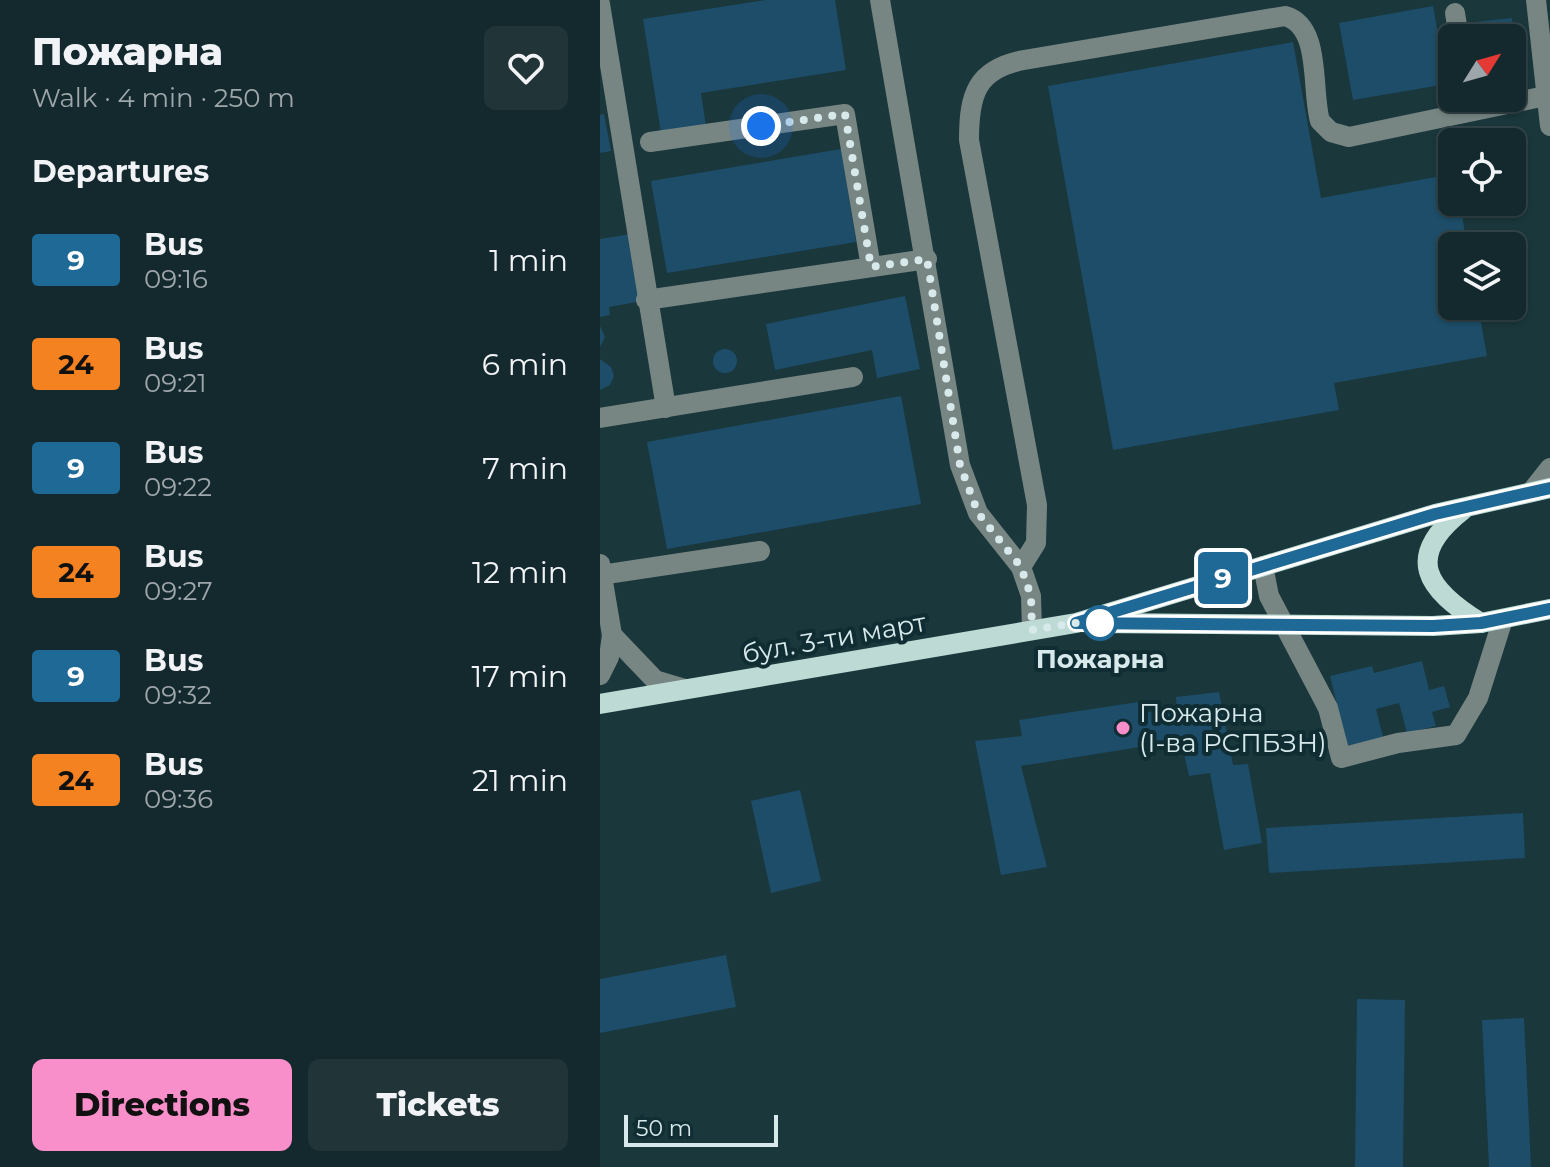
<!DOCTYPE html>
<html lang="en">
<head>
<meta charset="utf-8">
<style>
  body { margin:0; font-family:Montserrat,sans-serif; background:#213539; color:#f1f3f6; height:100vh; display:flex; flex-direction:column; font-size:30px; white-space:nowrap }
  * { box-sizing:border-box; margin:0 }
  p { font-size:26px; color:#9da6aa }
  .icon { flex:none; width:44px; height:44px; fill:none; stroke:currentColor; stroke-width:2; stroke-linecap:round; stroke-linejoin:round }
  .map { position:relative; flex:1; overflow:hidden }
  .side { display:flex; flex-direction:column; background:#14292d; width:600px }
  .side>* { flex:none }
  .badge { padding:0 16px; border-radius:6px; font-size:28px; line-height:52px }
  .needle { width:52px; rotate:53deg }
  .buttons { position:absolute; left:838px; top:24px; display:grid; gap:16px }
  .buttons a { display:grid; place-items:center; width:88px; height:88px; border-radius:12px; background:#14292d; box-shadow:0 2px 6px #0004,0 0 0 2px #334549; font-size:40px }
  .scale { position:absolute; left:24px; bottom:20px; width:154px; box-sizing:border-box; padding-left:8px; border:4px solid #d8e9eb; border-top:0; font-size:22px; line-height:28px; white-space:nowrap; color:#d8e9eb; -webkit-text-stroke:6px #0f2d32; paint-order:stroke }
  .you { position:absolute; width:40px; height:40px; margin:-20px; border:6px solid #fff; border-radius:50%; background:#1a73e8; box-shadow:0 0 0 12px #1a73e833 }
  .map>.badge { position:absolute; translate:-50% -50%; box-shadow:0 0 0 4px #fff }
  h2 { padding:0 32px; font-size:30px; line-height:72px }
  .round { display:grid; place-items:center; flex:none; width:84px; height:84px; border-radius:12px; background:#213539 }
  .head { display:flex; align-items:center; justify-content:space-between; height:136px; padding:0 32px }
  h1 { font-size:38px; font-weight:800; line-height:60px }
  .cta { display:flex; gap:16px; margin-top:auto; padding:16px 32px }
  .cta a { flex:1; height:92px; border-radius:12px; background:#f98fca; color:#111; font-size:32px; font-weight:800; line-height:92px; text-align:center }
  .cta a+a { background:#213539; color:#f1f3f6 }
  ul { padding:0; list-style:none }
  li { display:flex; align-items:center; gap:24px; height:104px; padding:0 32px }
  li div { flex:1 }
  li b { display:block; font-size:30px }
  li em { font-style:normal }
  li .badge { min-width:88px; font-weight:700; text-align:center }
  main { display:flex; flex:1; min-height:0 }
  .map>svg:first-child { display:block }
  .building { fill:#1d4d68 }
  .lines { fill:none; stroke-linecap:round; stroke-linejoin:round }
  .minor { stroke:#788683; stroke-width:20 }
  .major { stroke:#bedad4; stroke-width:20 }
  .line-casing { stroke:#fff; stroke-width:18 }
  .line { stroke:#1f6997; stroke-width:12 }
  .walk { stroke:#d8e9eb; stroke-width:8; stroke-dasharray:0 14.4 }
  .stop-dot { fill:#fff; stroke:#1f6997; stroke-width:4 }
  .poi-dot { fill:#f98fca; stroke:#0f2d32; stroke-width:3 }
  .labels { text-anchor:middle; stroke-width:8; stroke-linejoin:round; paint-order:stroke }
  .street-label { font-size:26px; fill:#d8e9eb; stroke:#0f2d32 }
  .stop-label { font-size:26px; font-weight:bold; fill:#d8e9eb; stroke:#0f2d32 }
  .poi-label { font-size:26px; fill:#d8e9eb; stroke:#0f2d32; text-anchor:start }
</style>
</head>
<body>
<main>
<section class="side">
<div class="head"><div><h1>Пожарна</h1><p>Walk · 4 min · 250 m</p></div><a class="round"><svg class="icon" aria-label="heart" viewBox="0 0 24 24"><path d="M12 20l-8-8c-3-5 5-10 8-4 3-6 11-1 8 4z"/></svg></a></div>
<h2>Departures</h2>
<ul>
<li><span class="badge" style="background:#1f6997;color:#fff">9</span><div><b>Bus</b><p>09:16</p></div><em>1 min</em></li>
<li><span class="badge" style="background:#f58220;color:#111">24</span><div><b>Bus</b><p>09:21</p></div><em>6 min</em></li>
<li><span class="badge" style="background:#1f6997;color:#fff">9</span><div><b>Bus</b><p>09:22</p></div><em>7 min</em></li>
<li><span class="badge" style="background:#f58220;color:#111">24</span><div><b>Bus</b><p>09:27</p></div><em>12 min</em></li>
<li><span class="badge" style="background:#1f6997;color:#fff">9</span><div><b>Bus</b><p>09:32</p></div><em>17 min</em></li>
<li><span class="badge" style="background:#f58220;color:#111">24</span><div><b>Bus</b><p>09:36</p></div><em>21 min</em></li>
</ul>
<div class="cta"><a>Directions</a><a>Tickets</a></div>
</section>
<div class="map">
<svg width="950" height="1167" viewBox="0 0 950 1167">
  <rect width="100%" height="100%" fill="#1a373c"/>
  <g class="building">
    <polygon points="166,0 235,0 246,70 101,93 106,126 61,133 43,19"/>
    <polygon points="833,6 847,84 753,100 739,23"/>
    <polygon points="912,18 918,67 912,67 912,38 877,38 875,22"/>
    <polygon points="693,42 721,198 852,174 852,202 860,202 867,246 852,246 852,306 878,306 887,356 734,383 739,410 513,450 448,86"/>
    <polygon points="4,114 11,151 0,153 0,115"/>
    <polygon points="241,149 256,242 67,273 51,181"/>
    <polygon points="31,234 42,301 9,307 10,315 0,317 0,239"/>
    <polygon points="305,296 320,369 277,378 272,350 175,370 166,324"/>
    <polygon points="0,326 5,337 0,347"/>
    <circle cx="125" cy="361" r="12"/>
    <polygon points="0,359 11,367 14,376 10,385 0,390"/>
    <polygon points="301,396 321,504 67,549 47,442"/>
    <polygon points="822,661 829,690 844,686 850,707 832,712 836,726 807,733 799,703 776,709 784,741 748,750 730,676 772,666 774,673"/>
    <polygon points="619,692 633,765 648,764 662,843 624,850 610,773 589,776 582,744 546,746 421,766 447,867 401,875 375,741 422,736 419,720 538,702 540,713 577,710 576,697"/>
    <polygon points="200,790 221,881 171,893 151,801"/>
    <polygon points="923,813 925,858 669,873 666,828"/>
    <polygon points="126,955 136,1007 0,1033 0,979"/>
    <polygon points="757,999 805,1000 803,1167 755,1167"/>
    <polygon points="924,1018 931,1167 889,1167 882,1020"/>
  </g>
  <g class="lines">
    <g class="minor">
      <polyline points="280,0 360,465 378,513 421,567 431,596 432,630"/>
      <polyline points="936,0 950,126"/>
      <polyline points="0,4 66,408"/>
      <polyline points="855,13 859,38"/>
      <polyline points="50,142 245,114 271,267"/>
      <polyline points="46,300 327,259"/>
      <polyline points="0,418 253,377"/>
      <polyline points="931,492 950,468"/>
      <polyline points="0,564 12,635"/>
      <polyline points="663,566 669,596 728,708 741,758 798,743 856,735 878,698 903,619"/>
      <path d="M421 567 436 543 437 505 369 140C369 95 376 69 424 60L685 16C722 26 711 90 720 121L731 132 749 137 950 95"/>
      <polyline points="0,575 160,551"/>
      <polyline points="0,675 9,657 12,635 55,680 85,689"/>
    </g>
    <g class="major">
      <path d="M863 510C803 557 826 589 881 623"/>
      <polyline points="496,623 833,626 881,623 950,609"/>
      <polyline points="0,704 476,623 835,514 950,488"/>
    </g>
  </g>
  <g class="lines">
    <g class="line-casing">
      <polyline id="line" points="950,488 835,514 476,623 833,626 881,623 950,609"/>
    </g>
    <use href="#line" class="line"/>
    <polyline class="walk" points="161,126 245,114 271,267 327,259 360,465 378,513 421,567 431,596 432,630 476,623 506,623 500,623"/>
  </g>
  <circle class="stop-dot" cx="500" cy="623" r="16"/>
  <circle class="poi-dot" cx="523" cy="728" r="8"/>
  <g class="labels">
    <g class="street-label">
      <text transform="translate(234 638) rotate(-10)" y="9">бул. 3-ти март</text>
    </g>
    <g class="stop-label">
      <text x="500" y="668">Пожарна</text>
    </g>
    <g class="poi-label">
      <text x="539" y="722">Пожарна<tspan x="539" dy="30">(I-ва РСПБЗН)</tspan></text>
    </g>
  </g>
</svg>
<div class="buttons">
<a><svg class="needle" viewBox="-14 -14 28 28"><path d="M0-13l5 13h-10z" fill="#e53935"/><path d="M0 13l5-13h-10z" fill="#9da6aa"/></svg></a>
<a><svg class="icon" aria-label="locate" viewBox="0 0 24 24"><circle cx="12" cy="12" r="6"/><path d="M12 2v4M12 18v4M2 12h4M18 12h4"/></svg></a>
<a><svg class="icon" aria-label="layers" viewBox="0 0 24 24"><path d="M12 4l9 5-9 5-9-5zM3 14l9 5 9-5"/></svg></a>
</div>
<div class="scale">50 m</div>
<div class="you" style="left:161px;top:126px"></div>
<b class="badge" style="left:623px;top:578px;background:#1f6997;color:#fff">9</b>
</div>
</main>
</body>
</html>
